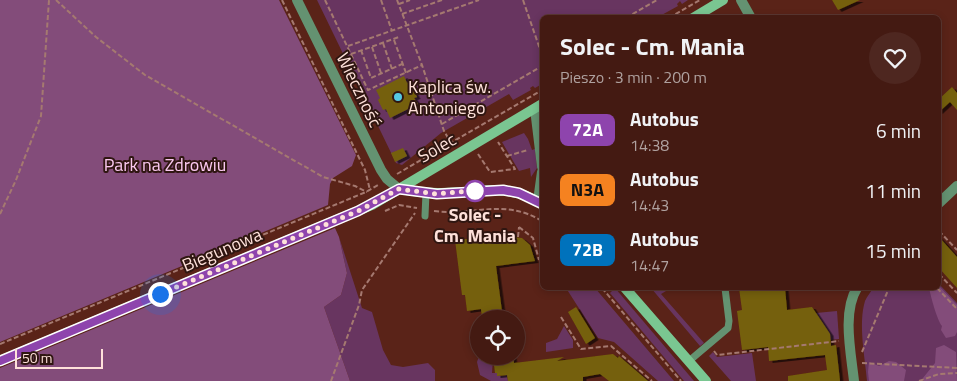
<!DOCTYPE html>
<html lang="pl">
<head>
<meta charset="utf-8">
<style>
  body { margin:0; font-family:"Titillium Web",sans-serif; background:#4e2720; color:#f1f3f6; height:100vh; display:flex; flex-direction:column; font-size:19px; white-space:nowrap }
  * { box-sizing:border-box; margin:0 }
  p { font-size:16px; color:#afa19f }
  .icon { flex:none; width:28px; height:28px; fill:none; stroke:currentColor; stroke-width:2; stroke-linecap:round; stroke-linejoin:round }
  .map { position:relative; flex:1; overflow:hidden }
  .side { position:absolute; left:540px; top:15px; width:401px; height:275px; display:flex; flex-direction:column; background:#441a12; border-radius:8px; box-shadow:0 2px 8px #0003,0 0 0 1px #5c3832 }
  .side>* { flex:none }
  .badge { padding:0 10px; border-radius:8px; font-size:18px; line-height:32px }
  .fabs { position:absolute; left:470px; top:310px; display:grid; gap:10px }
  .fabs a { display:grid; place-items:center; width:55px; height:55px; border-radius:50%; background:#441a12; box-shadow:0 2px 8px #0003,0 0 0 1px #5c3832; font-size:25px }
  .scale { position:absolute; left:15px; bottom:12px; width:88px; box-sizing:border-box; padding-left:5px; border:2px solid #fee1da; border-top:0; font-size:14px; line-height:18px; white-space:nowrap; color:#fee1da; -webkit-text-stroke:4px #2f1611; paint-order:stroke }
  .you { position:absolute; width:25px; height:25px; margin:-12px; border:4px solid #fff; border-radius:50%; background:#1a73e8; box-shadow:0 0 0 8px #1a73e833 }
  .map>.badge { position:absolute; translate:-50% -50%; box-shadow:0 0 0 2px #fff }
  .round { display:grid; place-items:center; flex:none; width:52px; height:52px; border-radius:26px; background:#4e2720 }
  .overview { display:flex; align-items:center; justify-content:space-between; height:85px; padding:0 20px }
  h1 { font-size:24px; font-weight:700; line-height:38px }
  ul { padding:0; list-style:none }
  li { display:flex; align-items:center; gap:15px; height:60px; padding:0 20px }
  li div { flex:1 }
  li b { display:block; font-size:19px }
  li em { font-style:normal }
  li .badge { min-width:55px; font-weight:700; text-align:center }
  .map>svg:first-child { display:block }
  .green { fill:#683560 }
  .forest { fill:#834c7a }
  .building { fill:#75600a; filter:url(#shadow) }
  .lines { fill:none; stroke-linecap:round; stroke-linejoin:round }
  .path { stroke:#a57970; stroke-width:2; stroke-dasharray:5 2.5; stroke-linecap:butt }
  .lane { stroke:#649271; stroke-width:7 }
  .street { stroke:#649271; stroke-width:10 }
  .secondary { stroke:#7ac691; stroke-width:10 }
  .line-casing { stroke:#fff; stroke-width:11 }
  .line { stroke:#8e44ad; stroke-width:8 }
  .walk { stroke:#fee1da; stroke-width:5; stroke-dasharray:0 9 }
  .poi-dot { fill:#56c9e0; stroke:#2f1611; stroke-width:2 }
  .stop-dot { fill:#fff; stroke:#8e44ad; stroke-width:2.5 }
  .labels { text-anchor:middle; stroke-width:4; stroke-linejoin:round; paint-order:stroke }
  .poi-label { font-size:18px; fill:#fee1da; stroke:#2f1611; text-anchor:start }
  .street-label { font-size:18px; fill:#fee1da; stroke:#2f1611 }
  .park-label { font-size:18px; fill:#fac8f0; stroke:#2f1611 }
  .stop-label { font-size:18px; font-weight:bold; fill:#fee1da; stroke:#2f1611 }
</style>
</head>
<body>
<div class="map">
<svg width="957" height="381" viewBox="0 0 957 381">
  <defs>
    <filter id="shadow"><feDropShadow dx="3.5" dy="2" stdDeviation="0" flood-color="#0009"/></filter>
  </defs>
  <rect width="100%" height="100%" fill="#5a2318"/>
  <g class="green">
    <polygon points="317,0 688,0 682,4 680,1 677,4 678,6 658,17 542,18 542,84 535,88 533,86 530,88 531,90 513,100 509,94 441,133 402,165 396,163"/>
    <polygon points="524,133 528,139 532,150 535,149 537,168 531,177 530,168 519,171 502,142"/>
    <polygon points="339,237 362,308 372,312 383,350 391,365 403,367 428,363 435,370 435,381 350,381 324,307 341,295 347,273"/>
    <path d="M939 284 957 303V381H867C865 357 858 324 865 301 867 296 871 292 873 288H939Z"/>
    <polygon points="566,288 595,288 674,381 658,381 614,342 598,338"/>
    <polygon points="615,288 694,381 684,381 610,293"/>
    <polygon points="651,288 671,288 661,294 704,343 700,346"/>
    <polygon points="837,311 839,339 830,340 816,313"/>
    <polygon points="564,326 573,340 573,348 546,352 546,343 557,339"/>
    <polygon points="713,352 717,357 752,353 756,381 731,381 709,356"/>
    <polygon points="479,356 501,356 493,358 492,373 497,373 497,376 507,375 508,381 491,381 480,375 477,362"/>
  </g>
  <g class="forest">
    <polygon points="0,0 279,0 356,155 352,166 333,178 330,184 328,205 0,342"/>
    <polygon points="335,228 339,237 347,273 341,295 324,307 350,381 0,381 0,368"/>
    <path d="M939 286 957 305V332L955 336 946 338 941 330 942 326C937 320 931 297 929 288H939Z"/>
    <polygon points="944,345 956,352 957,381 924,381 923,378 935,363 936,348"/>
    <polygon points="889,361 896,362 906,370 904,381 869,381 868,372 869,362 879,366"/>
  </g>
  <g class="building">
    <polygon points="832,0 860,0 838,10"/>
    <polygon points="404,76 407,83 409,82 417,97 414,98 418,104 390,118 386,109 383,110 378,100 380,98 376,90"/>
    <polygon points="952,87 957,93 957,110 950,102 939,112 939,99"/>
    <polygon points="403,148 407,156 395,162 391,153"/>
    <polygon points="501,236 502,238 512,237 522,238 530,245 535,261 496,266 503,319 482,319 481,309 467,311 465,295 462,295 455,240"/>
    <polygon points="939,237 957,257 957,288 939,268"/>
    <polygon points="739,288 785,288 787,310 812,307 830,334 831,346 836,345 840,381 788,381 788,376 827,370 825,355 769,361 768,347 742,350 737,311 742,310"/>
    <polygon points="576,307 595,338 586,344 568,312"/>
    <polygon points="613,354 618,358 619,356 648,381 609,381 600,374 583,377 583,381 508,381 507,375 497,376 497,373 495,373 493,357 513,356 514,363 564,357 557,361"/>
  </g>
  <g class="lines">
    <g class="path">
      <polyline points="56,0 96,37 145,75 323,177 355,186 367,192"/>
      <polyline points="282,0 365,170 370,190"/>
      <polyline points="325,0 368,90 422,65"/>
      <polyline points="381,0 392,31"/>
      <polyline points="397,0 422,65 444,131 451,143"/>
      <polyline points="523,0 542,55"/>
      <polyline points="399,4 410,0"/>
      <polyline points="402,14 442,0"/>
      <polyline points="626,18 657,0"/>
      <polyline points="669,18 700,0"/>
      <polyline points="394,40 406,73"/>
      <polyline points="383,43 392,69"/>
      <polyline points="348,46 479,0"/>
      <polyline points="372,47 381,73"/>
      <polyline points="361,50 371,78 402,64"/>
      <polyline points="351,54 399,37"/>
      <polyline points="442,124 542,66"/>
      <polyline points="478,154 490,172 515,169 498,142"/>
      <polyline points="507,156 528,150"/>
      <polyline points="397,174 542,90"/>
      <polyline points="385,211 399,205 417,208"/>
      <path d="M434 211C474 216 504 198 542 221"/>
      <polyline points="0,214 16,180 41,116 49,0"/>
      <polyline points="519,227 533,238 539,260"/>
      <polyline points="939,231 957,250"/>
      <polyline points="518,237 519,227"/>
      <polyline points="939,274 957,293"/>
      <polyline points="602,288 681,381"/>
      <polyline points="937,288 957,309"/>
      <polyline points="561,317 581,349 611,346 652,381"/>
      <polyline points="0,344 366,192 378,185"/>
      <polyline points="714,351 717,355 839,341"/>
      <polyline points="862,352 889,288"/>
      <polyline points="862,363 957,368"/>
      <polyline points="331,381 359,305 362,290 415,213"/>
      <polyline points="919,381 939,374 957,373"/>
    </g>
    <g class="lane">
      <polyline points="425,216 426,193"/>
      <polyline points="689,361 728,328 729,321 725,288"/>
    </g>
    <g class="street">
      <polyline points="297,0 381,170 387,179 399,189"/>
      <polyline points="741,0 751,18"/>
      <polyline points="535,109 542,167"/>
      <polyline points="538,201 542,172"/>
      <polyline points="939,203 957,186"/>
      <path d="M854 381C851 353 842 312 857 288"/>
    </g>
    <g class="secondary">
      <polyline points="693,18 723,0"/>
      <path d="M399 189C412 191 425 193 438 193 476 194 506 181 542 204"/>
      <polyline points="625,288 706,381"/>
      <polyline points="0,361 372,205 542,104"/>
    </g>
  </g>
  <g class="lines">
    <g class="line-casing">
      <polyline id="line" points="0,361 358,211 399,189 437,194 503,190 519,193 542,204"/>
    </g>
    <use href="#line" class="line"/>
    <polyline class="walk" points="160,294 358,211 399,189 437,194 478,190 475,191"/>
  </g>
  <circle class="poi-dot" cx="398" cy="97" r="5"/>
  <circle class="stop-dot" cx="475" cy="191" r="10"/>
  <g class="labels">
    <g class="poi-label">
      <text x="408" y="93">Kaplica św.<tspan x="408" dy="21">Antoniego</tspan></text>
    </g>
    <g class="street-label">
      <text transform="translate(359 90) rotate(64)" y="6">Wieczność</text>
      <text transform="translate(437 148) rotate(-30)" y="6">Solec</text>
      <text transform="translate(222 250) rotate(-23)" y="6">Biegunowa</text>
    </g>
    <g class="park-label">
      <text x="165" y="171">Park na Zdrowiu</text>
    </g>
    <g class="stop-label">
      <text x="475" y="221">Solec -<tspan x="475" dy="21">Cm. Mania</tspan></text>
    </g>
  </g>
</svg>
<div class="fabs">
<a><svg class="icon" aria-label="locate" viewBox="0 0 24 24"><circle cx="12" cy="12" r="6"/><path d="M12 2v4M12 18v4M2 12h4M18 12h4"/></svg></a>
</div>
<div class="scale">50 m</div>
<div class="you" style="left:160px;top:294px"></div>
<section class="side">
<div class="overview"><div><h1>Solec - Cm. Mania</h1><p>Pieszo · 3 min · 200 m</p></div><a class="round"><svg class="icon" aria-label="heart" viewBox="0 0 24 24"><path d="M12 20l-8-8c-3-5 5-10 8-4 3-6 11-1 8 4z"/></svg></a></div>
<ul>
<li><span class="badge" style="background:#8e44ad;color:#fff">72A</span><div><b>Autobus</b><p>14:38</p></div><em>6 min</em></li>
<li><span class="badge" style="background:#f58220;color:#111">N3A</span><div><b>Autobus</b><p>14:43</p></div><em>11 min</em></li>
<li><span class="badge" style="background:#0072bc;color:#fff">72B</span><div><b>Autobus</b><p>14:47</p></div><em>15 min</em></li>
</ul>
</section>
</div>
</body>
</html>
